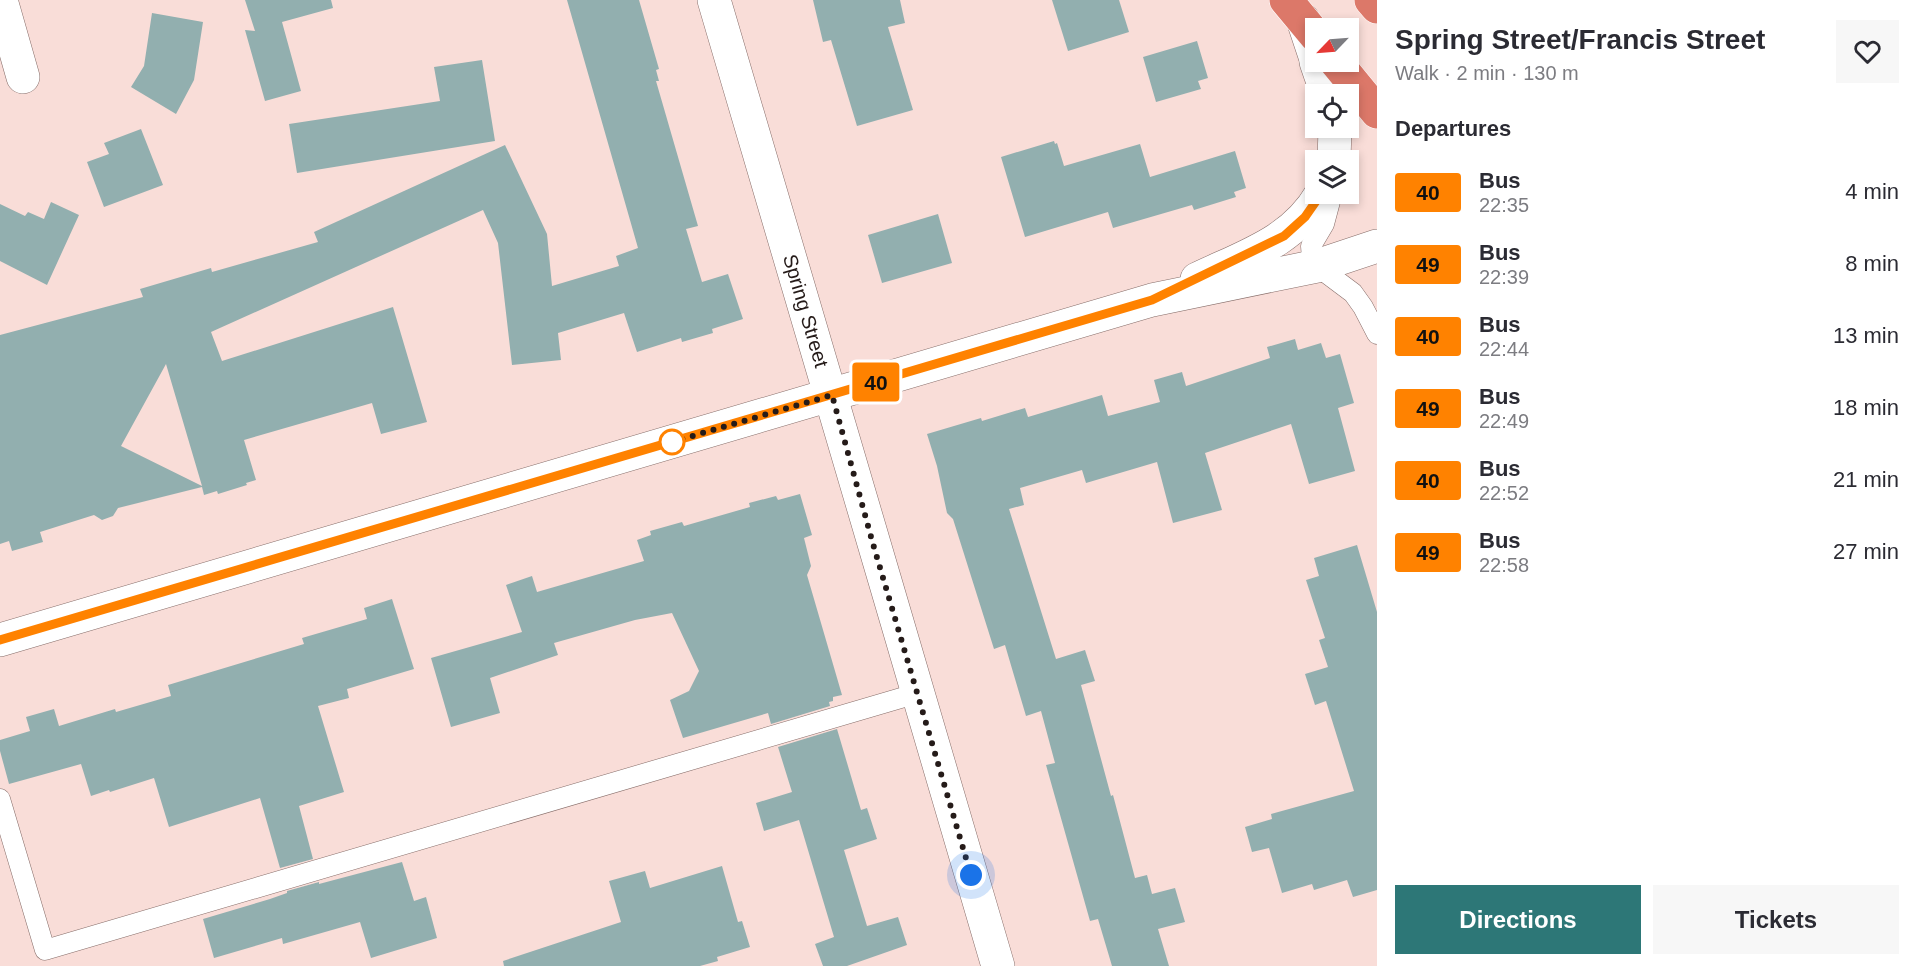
<!DOCTYPE html>
<html lang="en">
<head>
<meta charset="utf-8">
<style>
  body { margin:0; font-family:Arial,sans-serif; background:#f7f7f7; color:#2b2b33; height:100vh; display:flex; flex-direction:column; font-size:22px; white-space:nowrap }
  * { box-sizing:border-box; margin:0 }
  p { font-size:20px; color:#7c7c81 }
  .icon { flex:none; width:33px; height:33px; fill:none; stroke:currentColor; stroke-width:2; stroke-linecap:round; stroke-linejoin:round }
  .map { position:relative; flex:1; overflow:hidden }
  .side { display:flex; flex-direction:column; background:#fff; width:540px }
  .side>* { flex:none }
  .badge { padding:0 12px; border-radius:4px; font-size:21px; line-height:39px }
  .needle { width:39px; rotate:245deg }
  .tools { position:absolute; left:1305px; top:18px; display:grid; gap:12px }
  .tools a { display:grid; place-items:center; width:54px; height:54px; border-radius:0px; background:#fff; box-shadow:0 3px 9px #0003; font-size:30px }
  .you { position:absolute; width:30px; height:30px; margin:-15px; border:4px solid #fff; border-radius:50%; background:#1a73e8; box-shadow:0 0 0 9px #1a73e833 }
  .map>.badge { position:absolute; translate:-50% -50%; box-shadow:0 0 0 3px #fff }
  h2 { padding:0 18px; font-size:22px; line-height:54px }
  .round { display:grid; place-items:center; flex:none; width:63px; height:63px; border-radius:0px; background:#f7f7f7 }
  .headline { display:flex; align-items:center; justify-content:space-between; height:102px; padding:0 18px }
  h1 { font-size:28px; font-weight:700; line-height:45px }
  .primary-button { display:flex; gap:12px; margin-top:auto; padding:12px 18px }
  .primary-button a { flex:1; height:69px; border-radius:0px; background:#2d7777; color:#fff; font-size:24px; font-weight:700; line-height:69px; text-align:center }
  .primary-button a+a { background:#f7f7f7; color:#2b2b33 }
  ul { padding:0; list-style:none }
  li { display:flex; align-items:center; gap:18px; height:72px; padding:0 18px }
  li div { flex:1 }
  li b { display:block; font-size:22px }
  li em { font-style:normal }
  li .badge { min-width:66px; font-weight:700; text-align:center }
  main { display:flex; flex:1; min-height:0 }
  .map>svg:first-child { display:block }
  .building { fill:#92afaf; fill-rule:evenodd }
  .lines { fill:none; stroke-linecap:round; stroke-linejoin:round }
  .lane-casing { stroke:#866d69; stroke-width:21 }
  .street-casing { stroke:#866d69; stroke-width:34 }
  .highway-casing { stroke:#fff; stroke-width:34 }
  .lane { stroke:#fff; stroke-width:20 }
  .street { stroke:#fff; stroke-width:33 }
  .highway { stroke:#dc7869; stroke-width:33 }
  .line-casing { stroke:#fff; stroke-width:14 }
  .line { stroke:#ff8200; stroke-width:9 }
  .walk { stroke:#251b19; stroke-width:6; stroke-dasharray:0 10.8 }
  .stop-dot { fill:#fff; stroke:#ff8200; stroke-width:3 }
  .labels { text-anchor:middle; stroke-width:6; stroke-linejoin:round; paint-order:stroke }
  .street-label { font-size:20px; fill:#251b19; stroke:#fff }
</style>
</head>
<body>
<main>
<div class="map">
<svg width="1377" height="966" viewBox="0 0 1377 966">
  <rect width="100%" height="100%" fill="#f9ddd8"/>
  <g class="building">
    <polygon points="245,0 331,0 333,8 282,22 301,91 265,101 245,30 255,31"/>
    <path d="M567 0H639L659 69 656 70 659 81H656L698 226 686 229 702 282 728 274 743 319 712 329 713 333 682 342 681 338 637 352 624 313 558 333 561 360 512 365 498 243 483 210 211 332 222 361 393 307 427 422 381 434 372 403 244 440 256 480 246 483 247 485 218 494 217 491 204 495 202 487 118 508 113 516 102 520 94 515 40 532 43 542 12 551 9 541 0 544V335L143 297 140 289 211 268 212 272 318 242 314 232 505 145 547 234 552 286 619 266 616 256 638 248ZM166 364 202 486 121 446Z"/>
    <polygon points="813,0 900,0 905,23 888,27 913,110 857,126 831,40 823,42"/>
    <polygon points="1052,0 1119,0 1129,32 1068,51"/>
    <polygon points="152,13 203,22 194,80 176,114 131,87 144,66"/>
    <polygon points="1197,41 1208,78 1198,81 1201,89 1156,102 1143,57"/>
    <polygon points="482,60 495,141 297,173 289,124 440,101 434,67"/>
    <polygon points="141,129 163,185 104,207 87,162 109,154 104,143"/>
    <polygon points="1054,141 1055,144 1057,143 1064,166 1140,144 1150,177 1235,151 1246,188 1234,192 1236,197 1194,210 1192,205 1113,228 1108,212 1025,237 1001,157"/>
    <polygon points="51,202 79,215 47,285 0,261 0,204 25,216 28,212 44,219"/>
    <polygon points="938,214 952,263 882,283 868,235"/>
    <polygon points="1295,339 1298,350 1321,343 1326,358 1340,354 1354,403 1338,408 1355,471 1309,484 1291,424 1205,453 1222,510 1173,523 1157,462 1086,483 1082,470 1020,488 1024,505 1009,509 1056,659 1085,650 1095,681 1081,685 1111,796 1113,795 1135,878 1147,875 1152,894 1175,888 1185,922 1158,929 1169,966 1112,966 1098,919 1090,921 1046,765 1055,763 1041,711 1026,716 1005,645 994,649 953,519 947,513 937,466 927,434 981,418 982,421 1025,408 1028,417 1102,395 1108,416 1160,402 1154,380 1182,372 1186,386 1270,358 1267,347"/>
    <polygon points="800,494 812,535 804,538 811,566 807,575 842,695 833,697 833,701 829,702 830,706 771,724 768,713 683,738 670,700 689,691 699,671 672,613 635,620 554,643 558,655 490,678 500,713 451,727 431,658 522,632 506,585 532,576 537,592 644,561 637,540 651,535 650,531 682,522 684,526 750,507 749,503 776,496 778,500"/>
    <polygon points="1357,545 1377,612 1377,890 1353,897 1347,880 1314,890 1312,884 1282,893 1269,848 1252,852 1245,827 1272,819 1271,814 1354,791 1326,701 1315,705 1305,674 1328,667 1319,640 1325,638 1306,580 1319,576 1314,558"/>
    <polygon points="392,599 414,669 347,689 349,698 318,706 344,792 299,806 313,859 280,868 260,798 169,827 154,778 110,792 109,790 91,796 81,764 9,784 0,751 0,740 30,731 26,717 54,709 59,726 115,709 116,712 171,696 168,685 304,644 302,638 367,619 364,608"/>
    <polygon points="837,729 861,810 867,808 877,839 844,850 867,926 898,917 907,945 847,966 823,966 815,944 834,937 799,820 764,831 756,803 792,792 778,747"/>
    <polygon points="402,862 414,901 426,897 437,938 371,958 360,922 283,944 282,938 214,958 203,919 270,899 287,893 287,891 319,882 319,884 334,880"/>
    <polygon points="722,866 738,922 742,921 750,947 717,957 718,961 700,966 504,966 503,961 621,922 609,881 645,871 650,888"/>
  </g>
  <g class="lines">
    <g class="lane-casing">
      <g id="lane">
        <polyline points="1332,194 1324,224 1311,246 1312,259 1317,266 1353,293 1363,307 1377,334"/>
        <polyline points="0,799 45,950 918,693"/>
      </g>
    </g>
    <g class="street-casing">
      <g id="street">
        <polyline points="1,0 23,77"/>
        <path id="s1" d="M714 0C810 322 903 644 998 966"/>
        <polyline points="1303,20 1316,59"/>
        <polyline points="1316,62 1327,94"/>
        <polyline points="1334,160 1335,128"/>
        <path d="M1197 279C1245 256 1293 242 1321 194"/>
        <polyline points="0,640 1152,300 1317,266 1377,246"/>
      </g>
    </g>
    <g class="highway-casing">
      <g id="highway">
        <polyline points="1286,0 1316,36"/>
        <polyline points="1371,0 1377,7"/>
        <polyline points="1336,62 1377,112"/>
      </g>
    </g>
    <use href="#lane" class="lane"/>
    <use href="#street" class="street"/>
    <use href="#highway" class="highway"/>
  </g>
  <g class="lines">
    <g class="line-casing">
      <polyline id="line" points="0,640 1152,300 1284,236 1305,217 1321,194"/>
    </g>
    <use href="#line" class="line"/>
    <polyline class="walk" points="672,442 832,395 873,544 971,875"/>
  </g>
  <circle class="stop-dot" cx="672" cy="442" r="12"/>
  <g class="labels">
    <g class="street-label">
      <text dy="7" stroke="none"><textPath href="#s1" startOffset="324">Spring Street</textPath></text>
    </g>
  </g>
</svg>
<div class="tools">
<a><svg class="needle" viewBox="-14 -14 28 28"><path d="M0-13l5 13h-10z" fill="#e53935"/><path d="M0 13l5-13h-10z" fill="#7c7c81"/></svg></a>
<a><svg class="icon" aria-label="locate" viewBox="0 0 24 24"><circle cx="12" cy="12" r="6"/><path d="M12 2v4M12 18v4M2 12h4M18 12h4"/></svg></a>
<a><svg class="icon" aria-label="layers" viewBox="0 0 24 24"><path d="M12 4l9 5-9 5-9-5zM3 14l9 5 9-5"/></svg></a>
</div>
<div class="you" style="left:971px;top:875px"></div>
<b class="badge" style="left:876px;top:382px;background:#ff8200;color:#111">40</b>
</div>
<section class="side">
<div class="headline"><div><h1>Spring Street/Francis Street</h1><p>Walk · 2 min · 130 m</p></div><a class="round"><svg class="icon" aria-label="heart" viewBox="0 0 24 24"><path d="M12 20l-8-8c-3-5 5-10 8-4 3-6 11-1 8 4z"/></svg></a></div>
<h2>Departures</h2>
<ul>
<li><span class="badge" style="background:#ff8200;color:#111">40</span><div><b>Bus</b><p>22:35</p></div><em>4 min</em></li>
<li><span class="badge" style="background:#ff8200;color:#111">49</span><div><b>Bus</b><p>22:39</p></div><em>8 min</em></li>
<li><span class="badge" style="background:#ff8200;color:#111">40</span><div><b>Bus</b><p>22:44</p></div><em>13 min</em></li>
<li><span class="badge" style="background:#ff8200;color:#111">49</span><div><b>Bus</b><p>22:49</p></div><em>18 min</em></li>
<li><span class="badge" style="background:#ff8200;color:#111">40</span><div><b>Bus</b><p>22:52</p></div><em>21 min</em></li>
<li><span class="badge" style="background:#ff8200;color:#111">49</span><div><b>Bus</b><p>22:58</p></div><em>27 min</em></li>
</ul>
<div class="primary-button"><a>Directions</a><a>Tickets</a></div>
</section>
</main>
</body>
</html>
